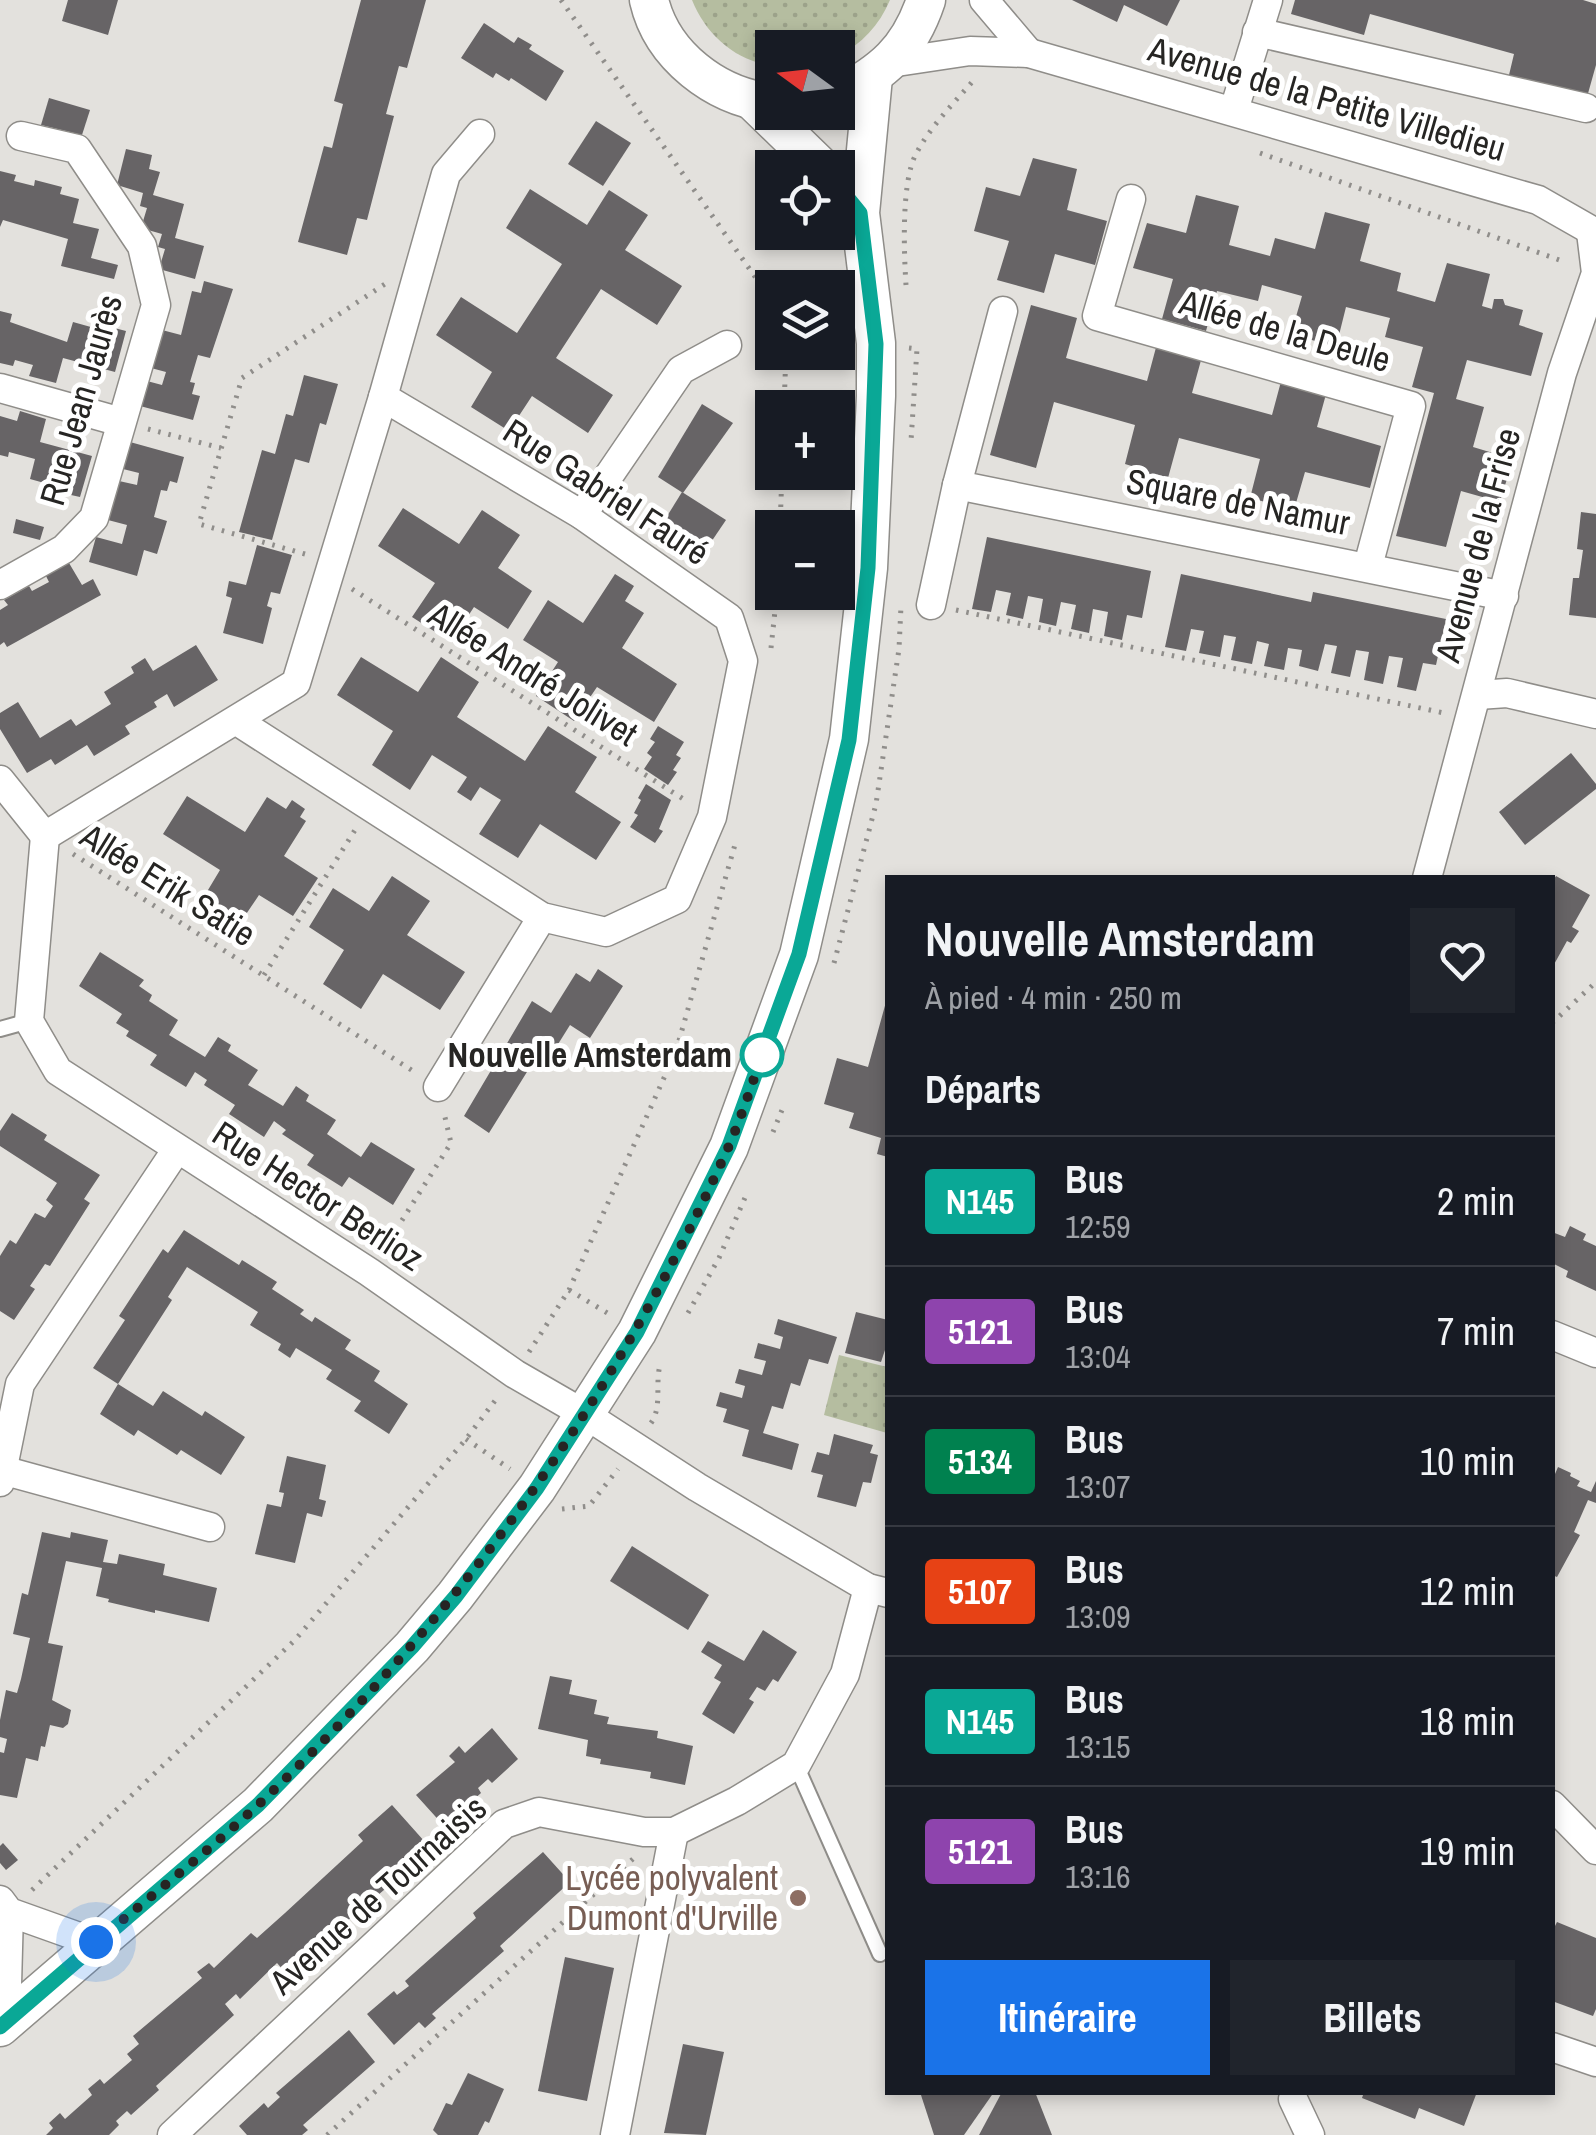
<!DOCTYPE html>
<html lang="fr">
<head>
<meta charset="utf-8">
<style>
  body { margin:0; font-family:"Archivo Narrow",sans-serif; background:#20242c; color:#f1f3f6; height:100vh; display:flex; flex-direction:column; font-size:38px; white-space:nowrap }
  * { box-sizing:border-box; margin:0 }
  p { font-size:32px; color:#9ea1a6 }
  .icon { flex:none; width:55px; height:55px; fill:none; stroke:currentColor; stroke-width:2; stroke-linecap:round; stroke-linejoin:round }
  .map { position:relative; flex:1; overflow:hidden }
  .sheet { position:absolute; left:885px; top:875px; width:670px; height:1220px; display:flex; flex-direction:column; background:#171b24; border-radius:0px; box-shadow:0 5px 15px #0003 }
  .sheet>* { flex:none }
  .badge { padding:0 20px; border-radius:8px; font-size:35px; line-height:65px }
  .needle { width:65px; rotate:285deg }
  .controls { position:absolute; left:755px; top:30px; display:grid; gap:20px }
  .controls a { display:grid; place-items:center; width:100px; height:100px; border-radius:0px; background:#171b24; box-shadow:0 5px 15px #0003; font-size:50px }
  .you { position:absolute; width:50px; height:50px; margin:-25px; border:8px solid #fff; border-radius:50%; background:#1a73e8; box-shadow:0 0 0 15px #1a73e833 }
  .map>.badge { position:absolute; translate:-50% -50%; box-shadow:0 0 0 5px #fff }
  h2 { padding:0 40px; font-size:38px; line-height:90px }
  .round { display:grid; place-items:center; flex:none; width:105px; height:105px; border-radius:0px; background:#20242c }
  .overview { display:flex; align-items:center; justify-content:space-between; height:170px; padding:0 40px }
  h1 { font-size:48px; font-weight:700; line-height:75px }
  .primary-button { display:flex; gap:20px; margin-top:auto; padding:20px 40px }
  .primary-button a { flex:1; height:115px; border-radius:0px; background:#1a73e8; color:#fff; font-size:40px; font-weight:700; line-height:115px; text-align:center }
  .primary-button a+a { background:#20242c; color:#f1f3f6 }
  ul { padding:0; list-style:none }
  li { display:flex; align-items:center; gap:30px; height:130px; padding:0 40px; border-top:2px solid #363941 }
  li div { flex:1 }
  li b { display:block; font-size:38px }
  li em { font-style:normal }
  li .badge { min-width:110px; font-weight:700; text-align:center }
  .map>svg:first-child { display:block }
  .grass { fill:url(#grass-dots) }
  .building { fill:#676466 }
  .lines { fill:none; stroke-linecap:round; stroke-linejoin:round }
  .lane-casing { stroke:#8f8d89; stroke-width:18 }
  .street-casing { stroke:#8f8d89; stroke-width:31 }
  .secondary-casing { stroke:#8f8d89; stroke-width:41 }
  .path { stroke:#908e8b; stroke-width:5; stroke-dasharray:2.5 8; stroke-linecap:butt }
  .lane { stroke:#fff; stroke-width:14 }
  .street { stroke:#fff; stroke-width:28 }
  .secondary { stroke:#fff; stroke-width:38 }
  .line-casing { stroke:#fff; stroke-width:22 }
  .line { stroke:#0aa896; stroke-width:15 }
  .walk { stroke:#262523; stroke-width:10; stroke-dasharray:0 18 }
  .stop-dot { fill:#fff; stroke:#0aa896; stroke-width:5 }
  .education-dot { fill:#8d6e63; stroke:#fff; stroke-width:4 }
  .labels { text-anchor:middle; stroke-width:10; stroke-linejoin:round; paint-order:stroke }
  .street-label { font-size:35px; fill:#262523; stroke:#fff }
  .stop-label { font-size:35px; font-weight:bold; fill:#262523; stroke:#fff; text-anchor:end }
  .education-label { font-size:35px; fill:#785e54; stroke:#fff; text-anchor:end }
</style>
</head>
<body>
<div class="map">
<svg width="1596" height="2135" viewBox="0 0 1596 2135">
  <defs>
    <pattern id="grass-dots" width="8" height="8" patternUnits="userSpaceOnUse" patternTransform="scale(2.5)"><rect width="8" height="8" fill="#b5bda0"/><path d="M2 2h.1M6 6h.1" fill="none" stroke="#9ca28a" stroke-width="1.8" stroke-linecap="round"/></pattern>
  </defs>
  <rect width="100%" height="100%" fill="#e3e1dd"/>
  <g class="grass">
    <path d="M692 0H890C879 26 862 43 838 57V48H772V66C735 60 706 35 692 0Z"/>
    <polygon points="839,1355 887,1367 887,1433 824,1415"/>
  </g>
  <g class="building">
    <polygon points="68,0 118,0 108,35 62,21"/>
    <polygon points="361,0 426,0 407,68 399,66 386,114 394,116 367,220 357,218 347,255 298,242 324,146 332,148 343,104 334,101"/>
    <polygon points="1072,0 1180,0 1167,26 1124,5 1117,22"/>
    <polygon points="1295,0 1583,0 1596,4 1596,65 1587,97 1509,75 1514,54 1370,14 1364,35 1291,14"/>
    <polygon points="484,23 514,43 518,37 532,45 529,49 564,71 546,101 511,78 509,81 496,73 493,78 461,58"/>
    <polygon points="49,98 90,110 82,135 41,125"/>
    <polygon points="596,121 631,143 603,186 568,164"/>
    <polygon points="126,149 152,155 149,169 160,172 153,195 184,204 175,238 204,246 195,279 159,269 165,249 158,247 162,234 141,228 147,208 140,206 143,193 117,185"/>
    <polygon points="1033,158 1077,169 1067,210 1107,221 1095,265 1055,254 1044,293 997,280 1009,241 974,231 986,187 1020,196"/>
    <polygon points="0,171 16,175 14,181 34,186 35,180 62,187 60,194 79,199 73,223 99,229 91,258 118,265 114,279 61,266 68,239 3,220 0,227"/>
    <polygon points="530,189 587,225 609,190 648,215 625,250 682,286 657,325 601,289 556,358 613,395 588,433 532,396 509,431 471,407 492,372 436,335 461,297 517,333 562,264 506,228"/>
    <polygon points="1196,195 1239,206 1229,245 1270,256 1275,238 1315,249 1325,212 1370,224 1360,261 1401,273 1397,291 1435,302 1447,263 1490,274 1482,306 1492,309 1494,299 1503,299 1505,305 1523,310 1519,325 1543,333 1531,376 1467,360 1456,399 1484,407 1473,447 1513,459 1500,502 1461,491 1446,547 1396,536 1434,393 1412,387 1423,347 1385,337 1390,318 1346,307 1336,347 1291,334 1302,296 1262,285 1258,301 1217,291 1206,331 1162,319 1173,279 1133,268 1147,223 1186,233"/>
    <polygon points="204,281 233,289 210,358 198,355 190,382 195,383 192,394 200,396 193,420 140,406 147,381 162,385 166,372 151,368 162,330 181,335 192,291 201,293"/>
    <polygon points="1031,305 1077,318 1066,358 1147,381 1158,340 1203,353 1192,393 1272,415 1283,374 1328,387 1317,427 1381,446 1370,488 1305,472 1294,510 1285,507 1283,514 1271,511 1273,504 1250,498 1260,459 1179,438 1168,478 1162,477 1159,487 1145,483 1148,471 1125,464 1135,425 1054,402 1036,468 990,455"/>
    <polygon points="0,311 12,314 10,322 67,342 73,322 98,329 99,324 126,331 115,372 63,358 56,383 29,376 33,365 15,360 13,366 0,363"/>
    <polygon points="304,375 338,384 326,425 320,423 309,463 295,459 272,540 239,532 262,450 275,454 286,414 293,416"/>
    <polygon points="702,404 733,423 683,493 658,477"/>
    <polygon points="20,411 46,419 40,442 92,456 80,497 53,491 55,486 30,479 35,459 9,452 8,457 0,455 0,416 17,421"/>
    <polygon points="130,442 184,457 177,483 170,481 167,491 161,490 154,517 167,521 157,554 144,550 137,576 89,562 96,537 122,544 127,525 108,520 119,481 137,485 139,473 123,469"/>
    <polygon points="682,492 726,520 703,554 661,526"/>
    <polygon points="403,508 459,544 482,510 520,535 498,568 532,591 508,629 474,607 451,642 412,617 435,583 378,546"/>
    <polygon points="1581,512 1596,514 1596,618 1569,615 1573,578 1579,578 1583,550 1577,549"/>
    <polygon points="16,519 44,527 40,540 13,533"/>
    <polygon points="987,537 1151,571 1142,618 1127,615 1122,640 1104,636 1108,612 1093,609 1089,633 1071,629 1076,605 1061,602 1056,626 1039,622 1043,599 1028,596 1023,619 1006,615 1011,593 996,590 991,612 972,609"/>
    <polygon points="257,545 292,555 280,594 271,592 267,606 272,608 263,644 223,633 232,598 226,596 229,581 246,585"/>
    <polygon points="69,563 82,585 93,579 101,595 7,647 4,642 0,645 0,610 8,605 4,600 29,586 32,591 49,582 46,576"/>
    <polygon points="615,574 634,586 625,601 644,613 622,648 677,684 654,722 597,687 574,721 536,696 558,662 523,640 548,600 583,623"/>
    <polygon points="1181,574 1311,602 1313,592 1446,619 1436,665 1423,663 1416,691 1397,687 1403,658 1389,656 1383,684 1364,680 1369,652 1356,650 1350,677 1331,673 1337,646 1325,644 1318,671 1299,666 1302,650 1288,648 1284,670 1264,666 1269,644 1257,641 1252,664 1231,660 1236,637 1224,635 1220,657 1199,653 1204,631 1191,629 1186,651 1165,647"/>
    <polygon points="196,645 218,680 174,707 167,694 154,702 157,707 125,726 130,734 94,756 87,745 55,765 51,759 27,773 0,729 0,713 18,702 40,738 71,719 76,726 111,704 104,692 134,673 131,667 145,658 153,671"/>
    <polygon points="361,657 418,692 441,657 479,682 457,717 525,761 548,726 597,757 575,792 621,822 596,860 540,824 518,858 479,834 501,800 480,787 471,801 457,792 467,777 432,755 410,790 372,765 393,731 337,695"/>
    <polygon points="658,726 684,742 676,755 681,758 673,770 677,772 668,785 644,769 652,757 647,753 655,742 650,739"/>
    <polygon points="1571,753 1596,784 1596,789 1525,845 1499,812"/>
    <polygon points="646,784 671,800 659,829 663,831 655,843 630,827 638,815 634,813 641,800 638,798"/>
    <polygon points="187,796 245,832 267,797 286,809 292,800 305,809 300,817 306,821 284,856 318,878 293,916 259,895 236,929 199,905 220,870 163,834"/>
    <polygon points="392,876 430,901 407,935 465,972 440,1010 383,974 361,1009 323,984 344,950 309,927 333,888 369,911"/>
    <polygon points="1556,876 1590,895 1572,927 1579,931 1571,943 1567,941 1552,968 1552,882"/>
    <polygon points="100,952 144,980 139,986 152,995 149,1001 178,1020 169,1035 205,1057 218,1037 231,1045 228,1051 258,1070 248,1085 283,1106 296,1086 309,1095 306,1101 336,1120 327,1134 361,1157 371,1142 415,1169 393,1205 349,1177 342,1187 307,1165 314,1155 282,1134 286,1130 274,1121 264,1137 229,1114 235,1105 204,1085 207,1080 195,1072 186,1087 150,1065 157,1055 126,1036 129,1031 116,1023 122,1014 79,986"/>
    <polygon points="598,969 623,986 590,1038 570,1025 545,1065 535,1059 489,1133 464,1116 532,1001 551,1013 576,973 590,982"/>
    <polygon points="886,1002 888,1002 888,1157 877,1154 881,1138 849,1128 854,1113 824,1104 837,1058 868,1067"/>
    <polygon points="12,1113 47,1135 44,1140 100,1175 84,1199 90,1203 50,1266 45,1264 30,1286 35,1289 14,1320 0,1311 0,1256 10,1240 16,1244 35,1213 45,1218 53,1206 46,1200 57,1183 0,1146 0,1131"/>
    <polygon points="1570,1226 1586,1234 1583,1240 1596,1246 1596,1291 1566,1277 1568,1271 1552,1263 1552,1232 1565,1237"/>
    <polygon points="184,1230 239,1265 242,1260 277,1282 272,1289 304,1310 300,1314 312,1322 315,1317 351,1340 345,1349 380,1371 374,1381 408,1404 389,1434 354,1411 361,1401 326,1379 332,1370 296,1348 290,1358 278,1350 281,1344 250,1325 258,1312 187,1267 168,1297 172,1300 118,1384 93,1368 125,1320 119,1316 142,1281 163,1249 168,1253"/>
    <polygon points="856,1312 888,1320 888,1341 881,1362 845,1353"/>
    <polygon points="778,1319 837,1337 828,1364 809,1359 800,1386 791,1383 783,1409 772,1406 763,1433 799,1444 792,1470 742,1456 749,1430 723,1422 727,1409 716,1406 720,1392 742,1398 745,1386 735,1383 739,1369 762,1375 766,1361 754,1358 758,1343 780,1349 783,1337 774,1334"/>
    <polygon points="118,1384 153,1406 163,1391 202,1416 205,1411 245,1437 221,1475 181,1450 177,1455 138,1430 134,1436 100,1414"/>
    <polygon points="834,1434 873,1445 870,1453 878,1455 871,1483 863,1482 856,1507 817,1497 823,1475 811,1472 817,1452 829,1455"/>
    <polygon points="287,1456 326,1465 319,1499 326,1501 322,1517 307,1513 295,1563 255,1554 267,1504 281,1507 284,1493 279,1492"/>
    <polygon points="1558,1467 1571,1473 1570,1476 1580,1481 1577,1486 1591,1492 1596,1481 1596,1503 1588,1500 1574,1532 1580,1535 1557,1577 1552,1575 1552,1473 1555,1474"/>
    <polygon points="42,1532 70,1538 71,1532 108,1540 103,1562 117,1564 119,1554 165,1564 163,1575 217,1588 209,1622 155,1610 155,1613 108,1602 109,1599 96,1596 102,1568 66,1561 48,1643 63,1646 52,1700 71,1710 68,1724 63,1728 50,1725 45,1747 41,1746 38,1761 26,1758 17,1798 0,1795 0,1752 4,1753 7,1739 0,1737 0,1720 6,1690 17,1693 21,1679 30,1638 13,1634 22,1593 28,1595"/>
    <polygon points="632,1546 709,1595 688,1630 610,1581"/>
    <polygon points="763,1630 797,1652 778,1682 773,1679 765,1691 757,1687 749,1699 754,1702 734,1734 702,1714 721,1682 714,1678 722,1665 701,1652 708,1641 744,1661"/>
    <polygon points="550,1676 572,1680 569,1694 597,1700 594,1714 609,1717 607,1724 658,1731 657,1738 693,1746 685,1785 650,1778 651,1772 600,1764 601,1759 586,1756 588,1740 538,1729"/>
    <polygon points="492,1728 518,1759 492,1783 488,1779 478,1788 481,1793 444,1826 416,1795 455,1762 449,1756 459,1746 465,1753"/>
    <polygon points="392,1805 425,1842 391,1872 397,1879 327,1938 322,1933 310,1942 313,1945 284,1971 277,1963 240,1999 236,1994 225,2004 234,2015 156,2086 159,2090 131,2115 127,2111 116,2121 119,2125 109,2135 46,2135 53,2128 49,2123 60,2113 65,2119 92,2095 88,2089 100,2079 104,2084 132,2060 127,2054 139,2044 133,2036 202,1978 197,1972 209,1963 214,1968 251,1933 257,1938 285,1913 363,1841 358,1835"/>
    <polygon points="3,1843 18,1860 6,1870 0,1863 0,1846"/>
    <polygon points="543,1852 570,1882 500,1946 504,1951 432,2014 436,2018 425,2028 419,2022 394,2045 367,2014 394,1991 397,1995 409,1986 405,1981 476,1918 473,1913"/>
    <polygon points="1557,1922 1596,1938 1596,2009 1593,2016 1552,2001 1552,1932"/>
    <polygon points="565,1957 614,1968 587,2101 538,2091"/>
    <polygon points="349,2030 375,2062 303,2125 308,2130 302,2135 247,2135 239,2126 264,2103 268,2108 280,2097 276,2093"/>
    <polygon points="683,2044 724,2052 706,2135 664,2133"/>
    <polygon points="468,2073 504,2089 489,2123 485,2121 478,2135 438,2135 433,2130 446,2103 452,2105"/>
    <polygon points="920,2092 994,2092 964,2135 934,2135"/>
    <polygon points="1002,2092 1035,2092 1052,2135 979,2135"/>
    <polygon points="1364,2092 1477,2092 1464,2126 1419,2108 1415,2119 1362,2098"/>
  </g>
  <g class="lines">
    <g class="lane-casing">
      <g id="lane">
        <polyline points="0,1029 29,1021"/>
        <polyline points="796,1765 880,1954"/>
      </g>
    </g>
    <g class="street-casing">
      <g id="street">
        <polyline points="984,0 1029,53"/>
        <polyline points="1257,32 1586,108"/>
        <polyline points="890,63 970,51 1029,53 1538,200 1596,233"/>
        <polyline points="1234,110 1268,0"/>
        <polyline points="1131,199 1097,316 1411,406 1368,566"/>
        <polyline points="1003,311 957,485 1504,596"/>
        <polyline points="0,388 121,422"/>
        <polyline points="383,397 446,174 480,134"/>
        <polyline points="582,515 681,370 727,345"/>
        <polyline points="0,585 64,549 94,518 156,305 142,246 77,149 21,136"/>
        <polyline points="931,605 957,485"/>
        <polyline points="1478,695 1507,693 1596,714"/>
        <polyline points="0,780 45,836"/>
        <polyline points="45,836 296,683 383,397 582,515 729,618 743,661 712,817 677,899 606,932 542,917 237,721"/>
        <polyline points="45,836 29,1021 58,1071 369,1272 515,1374 586,1415 697,1487 868,1588 888,1593"/>
        <polyline points="1427,878 1562,373 1596,273 1591,232"/>
        <polyline points="438,1087 542,917"/>
        <polyline points="1552,1335 1596,1353"/>
        <polyline points="2,1470 210,1527"/>
        <polyline points="0,1482 20,1384 177,1149"/>
        <polyline points="1552,1805 1596,1850"/>
        <polyline points="0,1900 9,1912 96,1943"/>
        <polyline points="6,2021 9,1912"/>
        <polyline points="1552,2047 1596,2062"/>
        <polyline points="1293,2099 1310,2135"/>
        <polyline points="172,2135 504,1824 539,1812 644,1832 674,1832 737,1801 796,1765 845,1674 868,1588"/>
        <polyline points="615,2135 674,1832"/>
      </g>
    </g>
    <g class="secondary-casing">
      <g id="secondary">
        <path d="M649 0C662 56 716 97 772 103"/>
        <path d="M838 96C883 72 909 51 926 0"/>
        <polyline points="753,101 822,168"/>
        <polyline points="0,2027 258,1805 412,1647 455,1596 537,1488 637,1332 729,1147 799,955 849,739 868,568 876,396 876,343 860,213 873,77"/>
      </g>
    </g>
    <g class="path">
      <polyline points="561,0 772,301"/>
      <polyline points="1260,153 1565,262"/>
      <path d="M906 285C904 253 901 182 916 154 930 127 953 104 973 81H977"/>
      <polyline points="909,348 917,349 911,441"/>
      <polyline points="784,408 786,352"/>
      <polyline points="148,429 221,448"/>
      <polyline points="780,528 782,472"/>
      <polyline points="305,554 199,524 242,378 385,284"/>
      <polyline points="352,589 685,800"/>
      <polyline points="956,610 1444,713"/>
      <polyline points="771,648 777,592"/>
      <polyline points="73,854 413,1071"/>
      <polyline points="834,963 876,804 899,649 901,606"/>
      <polyline points="264,975 355,830"/>
      <polyline points="1552,1023 1596,982"/>
      <polyline points="773,1132 782,1110"/>
      <polyline points="385,1247 451,1143 444,1113"/>
      <polyline points="569,1290 609,1314"/>
      <polyline points="688,1313 719,1258 747,1193"/>
      <polyline points="529,1352 569,1290 676,1051 736,841"/>
      <path d="M651 1423C663 1406 654 1382 661 1362"/>
      <polyline points="466,1439 510,1469"/>
      <polyline points="562,1509 589,1506 618,1469"/>
      <polyline points="32,1890 295,1640 466,1439 497,1398"/>
      <polyline points="327,2135 634,1858"/>
    </g>
    <use href="#lane" class="lane"/>
    <use href="#street" class="street"/>
    <use href="#secondary" class="secondary"/>
  </g>
  <g class="lines">
    <g class="line-casing">
      <polyline id="line" points="0,2027 258,1805 412,1647 456,1596 537,1488 637,1332 729,1146 799,954 849,740 868,568 876,344 860,213 838,186"/>
    </g>
    <use href="#line" class="line"/>
    <path class="walk" d="M96 1942C150 1897 206 1853 258 1805 459 1616 615 1400 728 1148 743 1114 754 1077 767 1041L762 1055"/>
  </g>
  <circle class="stop-dot" cx="762" cy="1055" r="20"/>
  <circle class="education-dot" cx="798" cy="1898" r="10"/>
  <g class="labels">
    <g class="street-label">
      <text transform="translate(1327 99) rotate(16)" y="12">Avenue de la Petite Villedieu</text>
      <text transform="translate(1285 331) rotate(16)" y="12">Allée de la Deule</text>
      <text transform="translate(81 400) rotate(-74)" y="12">Rue Jean Jaurès</text>
      <text transform="translate(606 492) rotate(33)" y="12">Rue Gabriel Fauré</text>
      <text transform="translate(1238 502) rotate(11)" y="12">Square de Namur</text>
      <text transform="translate(1478 545) rotate(-75)" y="12">Avenue de la Frise</text>
      <text transform="translate(533 674) rotate(32)" y="12">Allée André Jolivet</text>
      <text transform="translate(168 885) rotate(32)" y="12">Allée Erik Satie</text>
      <text transform="translate(318 1196) rotate(33)" y="12">Rue Hector Berlioz</text>
      <text transform="translate(378 1895) rotate(-42)" y="12">Avenue de Tournaisis</text>
    </g>
    <g class="stop-label">
      <text x="732" y="1067">Nouvelle Amsterdam</text>
    </g>
    <g class="education-label">
      <text x="778" y="1890">Lycée polyvalent<tspan x="778" dy="40">Dumont d'Urville</tspan></text>
    </g>
  </g>
</svg>
<div class="controls">
<a><svg class="needle" viewBox="-14 -14 28 28"><path d="M0-13l5 13h-10z" fill="#e53935"/><path d="M0 13l5-13h-10z" fill="#9ea1a6"/></svg></a>
<a><svg class="icon" aria-label="locate" viewBox="0 0 24 24"><circle cx="12" cy="12" r="6"/><path d="M12 2v4M12 18v4M2 12h4M18 12h4"/></svg></a>
<a><svg class="icon" aria-label="layers" viewBox="0 0 24 24"><path d="M12 4l9 5-9 5-9-5zM3 14l9 5 9-5"/></svg></a>
<a>+</a>
<a>−</a>
</div>
<div class="you" style="left:96px;top:1942px"></div>
<section class="sheet">
<div class="overview"><div><h1>Nouvelle Amsterdam</h1><p>À pied · 4 min · 250 m</p></div><a class="round"><svg class="icon" aria-label="heart" viewBox="0 0 24 24"><path d="M12 20l-8-8c-3-5 5-10 8-4 3-6 11-1 8 4z"/></svg></a></div>
<h2>Départs</h2>
<ul>
<li><span class="badge" style="background:#0aa896;color:#fff">N145</span><div><b>Bus</b><p>12:59</p></div><em>2 min</em></li>
<li><span class="badge" style="background:#8e44ad;color:#fff">5121</span><div><b>Bus</b><p>13:04</p></div><em>7 min</em></li>
<li><span class="badge" style="background:#00814f;color:#fff">5134</span><div><b>Bus</b><p>13:07</p></div><em>10 min</em></li>
<li><span class="badge" style="background:#e74215;color:#fff">5107</span><div><b>Bus</b><p>13:09</p></div><em>12 min</em></li>
<li><span class="badge" style="background:#0aa896;color:#fff">N145</span><div><b>Bus</b><p>13:15</p></div><em>18 min</em></li>
<li><span class="badge" style="background:#8e44ad;color:#fff">5121</span><div><b>Bus</b><p>13:16</p></div><em>19 min</em></li>
</ul>
<div class="primary-button"><a>Itinéraire</a><a>Billets</a></div>
</section>
</div>
</body>
</html>
